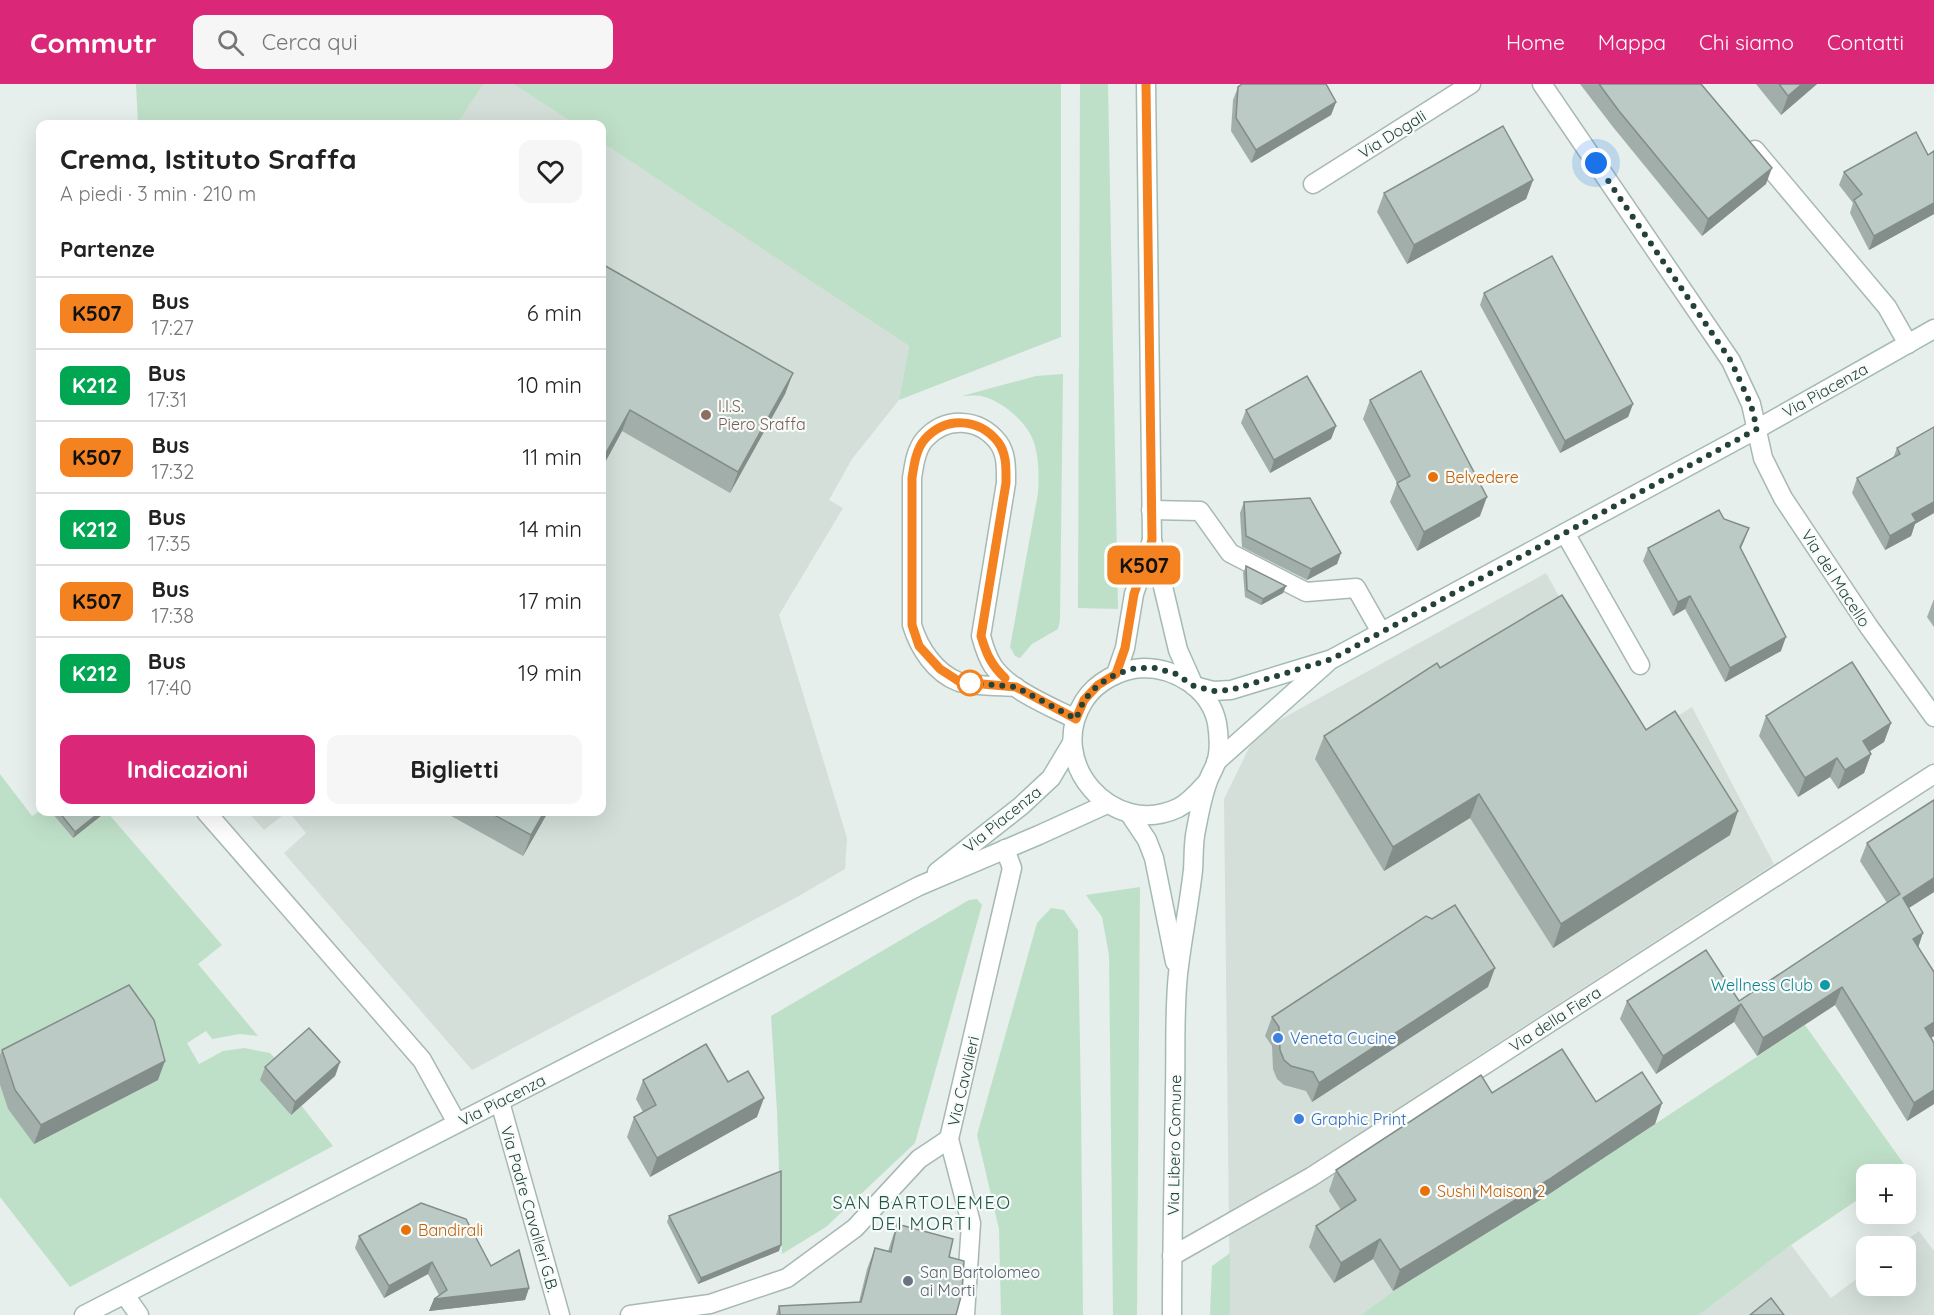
<!DOCTYPE html>
<html lang="it">
<head>
<meta charset="utf-8">
<style>
  body { margin:0; font-family:Quicksand,sans-serif; background:#f6f6f6; color:#222; height:100vh; display:flex; flex-direction:column; font-size:22px; white-space:nowrap }
  * { box-sizing:border-box; margin:0 }
  p { font-size:20px; color:#767676 }
  .icon { flex:none; width:33px; height:33px; fill:none; stroke:currentColor; stroke-width:2; stroke-linecap:round; stroke-linejoin:round }
  .map { position:relative; flex:1; overflow:hidden }
  .details { position:absolute; left:36px; top:36px; width:570px; height:696px; display:flex; flex-direction:column; background:#fff; border-radius:12px; box-shadow:0 6px 24px #0002 }
  .details>* { flex:none }
  .badge { padding:0 12px; border-radius:9px; font-size:21px; line-height:39px }
  .tools { position:absolute; left:1856px; top:1080px; display:grid; gap:12px }
  .tools a { display:grid; place-items:center; width:60px; height:60px; border-radius:12px; background:#fff; box-shadow:0 6px 24px #0002; font-size:30px }
  .you { position:absolute; width:30px; height:30px; margin:-15px; border:4px solid #fff; border-radius:50%; background:#1a73e8; box-shadow:0 0 0 9px #1a73e833 }
  .map>.badge { position:absolute; translate:-50% -50%; box-shadow:0 0 0 3px #fff }
  h2 { padding:0 24px; font-size:22px; line-height:54px }
  .round { display:grid; place-items:center; flex:none; width:63px; height:63px; border-radius:12px; background:#f6f6f6 }
  .overview { display:flex; align-items:center; justify-content:space-between; height:102px; padding:0 24px }
  h1 { font-size:28px; font-weight:700; line-height:45px }
  .button { display:flex; gap:12px; margin-top:auto; padding:12px 24px }
  .button a { flex:1; height:69px; border-radius:12px; background:#db2777; color:#fff; font-size:24px; font-weight:700; line-height:69px; text-align:center }
  .button a+a { background:#f6f6f6; color:#222 }
  ul { padding:0; list-style:none }
  li { display:flex; align-items:center; gap:18px; height:72px; padding:0 24px; border-top:2px solid #e0e0e0 }
  li div { flex:1 }
  li b { display:block; font-size:22px }
  li em { font-style:normal }
  li .badge { min-width:66px; font-weight:700; text-align:center }
  header { display:flex; align-items:center; gap:36px; box-sizing:border-box; height:84px; padding:0 30px; background:#db2777; color:#fff }
  header strong { font-size:28px }
  nav { display:flex; gap:33px; margin-inline-start:auto; font-size:21px }
  .search { width:420px; height:54px; background:#f6f6f6; display:flex; align-items:center; gap:15px; box-sizing:border-box; padding:0 21px; border-radius:12px; color:#767676; font-size:22px }
  .map>svg:first-child { display:block }
  .built { fill:#d4dfda }
  .green { fill:#bfe0c8 }
  .lines { fill:none; stroke-linecap:round; stroke-linejoin:round }
  .lane-casing { stroke:#a8b8b2; stroke-width:21 }
  .street-casing { stroke:#a8b8b2; stroke-width:21 }
  .secondary-casing { stroke:#a4bbb3; stroke-width:21 }
  .lane { stroke:#fff; stroke-width:18 }
  .street { stroke:#fff; stroke-width:18 }
  .secondary { stroke:#fff; stroke-width:18 }
  .wall { fill:#a1aea9 }
  .shaded-wall { fill:#838d89 }
  .building { fill:#bbcac4; stroke:#838d89; stroke-width:1.5 }
  .line-casing { stroke:#fff; stroke-width:14 }
  .line { stroke:#f58220; stroke-width:9 }
  .walk { stroke:#24423a; stroke-width:6; stroke-dasharray:0 10.8 }
  .education-dot { fill:#8d6e63; stroke:#f7fbf9; stroke-width:2 }
  .food-dot { fill:#e8710a; stroke:#f7fbf9; stroke-width:2 }
  .stop-dot { fill:#fff; stroke:#f58220; stroke-width:3 }
  .culture-dot { fill:#0f9aa8; stroke:#f7fbf9; stroke-width:2 }
  .shop-dot { fill:#3f7fe0; stroke:#f7fbf9; stroke-width:2 }
  .worship-dot { fill:#6b7280; stroke:#f7fbf9; stroke-width:2 }
  .labels { text-anchor:middle; stroke-width:4.5; stroke-linejoin:round; paint-order:stroke }
  .street-label { font-size:16px; fill:#24423a; stroke:#f7fbf9 }
  .education-label { font-size:16px; fill:#785e54; stroke:#f7fbf9; text-anchor:start }
  .food-label { font-size:16px; fill:#c56008; stroke:#f7fbf9; text-anchor:start }
  .culture-label { font-size:16px; fill:#0d838f; stroke:#f7fbf9; text-anchor:end }
  .shop-label { font-size:16px; fill:#366cbe; stroke:#f7fbf9; text-anchor:start }
  .worship-label { font-size:16px; fill:#5b616d; stroke:#f7fbf9; text-anchor:start }
  .neighbourhood-label { font-size:18px; letter-spacing:1.5px; fill:#1f5548; stroke:#f7fbf9 }
</style>
</head>
<body>
<header>
<strong>Commutr</strong>
<div class="search"><svg class="icon" aria-label="search" viewBox="0 0 24 24"><circle cx="10" cy="10" r="6"/><path d="M15 15l6 6"/></svg>Cerca qui</div>
<nav><a>Home</a><a>Mappa</a><a>Chi siamo</a><a>Contatti</a></nav>
</header>
<div class="map">
<svg width="1934" height="1231" viewBox="0 0 1934 1231">
  <rect width="100%" height="100%" fill="#e6efeb"/>
  <g class="built">
    <polygon points="482,0 515,0 578,40 457,40"/>
    <polygon points="602,56 909,262 899,316 852,375 829,416 843,424 779,531 847,754 845,785 797,813 472,986 284,769 306,749 289,728 602,728"/>
    <polygon points="1546,489 1639,656 1692,623 1774,780 1458,985 1540,1116 1393,1207 1361,1231 1230,1231 1224,715 1250,662 1274,639"/>
    <polygon points="248,728 287,728 264,746"/>
    <polygon points="1919,1147 1934,1167 1934,1231 1699,1231 1791,1161 1831,1214 1866,1188 1866,1202 1905,1202 1905,1162 1899,1162"/>
  </g>
  <g class="green">
    <polygon points="136,0 483,0 457,40 138,40"/>
    <polygon points="514,0 1061,0 1061,253 899,316 909,262 602,58 602,40 575,40"/>
    <polygon points="1080,0 1108,0 1118,525 1078,524"/>
    <path d="M1063 290 1060 536 1058 545 1032 560 1020 574 1015 572 1010 563 1038 409C1039 393 1039 377 1035 362 1030 340 1003 317 981 312 975 311 968 312 962 312L1036 292Z"/>
    <polygon points="0,690 32,732 40,727 51,728 73,754 107,728 222,861 198,880 258,952 240,950 212,955 206,947 187,959 199,980 223,967 244,964 270,969 280,979 290,1031 301,1021 333,1062 70,1203 0,1113 0,1001 8,1025 35,1060 0,983"/>
    <polygon points="1140,803 1137,1231 1113,1231 1109,871 1102,833 1086,811"/>
    <polygon points="977,815 982,821 915,1059 826,1143 782,1170 777,1027 771,932 969,816"/>
    <polygon points="1051,824 1064,826 1078,846 1081,1019 1083,1231 1001,1231 999,1145 977,1051 1037,839"/>
    <polygon points="1805,941 1906,1083 1894,1090 1866,1090 1866,1110 1791,1161 1699,1231 1361,1231 1393,1207 1540,1116"/>
    <polygon points="1230,1169 1230,1231 1210,1231 1212,1182"/>
  </g>
  <g class="lines">
    <g class="lane-casing">
      <g id="lane">
        <polyline points="1755,66 1887,223 1908,260"/>
        <polyline points="1151,426 1200,427 1230,469 1306,508 1356,504 1381,548"/>
        <polyline points="1565,449 1640,581"/>
        <path d="M1016 603C1001 602 971 602 959 598 935 589 919 564 912 541V394C914 381 916 365 925 355 946 332 979 334 998 358 1007 370 1006 385 1006 399L981 552C984 563 987 573 993 582 1009 606 1050 622 1075 635"/>
        <polyline points="206,728 422,976 457,1039"/>
      </g>
    </g>
    <g class="street-casing">
      <g id="street">
        <polyline points="1542,0 1731,277 1751,320 1763,374 1783,414 1869,543 1934,633"/>
        <polyline points="1313,100 1471,0"/>
        <polyline points="500,1018 560,1231"/>
        <polyline points="1172,1172 1311,1093 1934,690"/>
        <polyline points="125,1211 139,1231"/>
        <polyline points="630,1231 710,1220 787,1194 855,1144 919,1075 949,1055"/>
        <polyline points="965,1231 971,1139 949,1055 1012,784 1005,765"/>
      </g>
    </g>
    <g class="secondary-casing">
      <g id="secondary">
        <polyline points="1146,0 1152,456 1178,566 1194,602"/>
        <polyline points="1116,590 1125,564 1134,510 1152,456"/>
        <polyline points="1194,602 1213,607 1231,606 1332,575 1757,345 1934,245"/>
        <polyline points="1216,678 1328,578"/>
        <polyline points="1129,729 1147,756 1154,774 1175,878"/>
        <polyline points="937,788 1021,722 1051,694 1072,659"/>
        <polyline points="84,1231 919,802 1039,751 1107,720"/>
        <path d="M1172 1231C1172 1156 1174 1081 1175 1005 1176 967 1174 928 1178 890 1182 855 1189 821 1193 786 1194 773 1193 759 1196 746 1199 730 1202 713 1208 697 1210 691 1214 685 1216 679 1220 667 1219 652 1217 639 1210 605 1176 584 1143 584 1120 585 1096 598 1084 617 1045 678 1112 755 1178 724 1190 718 1199 707 1208 697"/>
      </g>
    </g>
    <use href="#lane" class="lane"/>
    <use href="#street" class="street"/>
    <use href="#secondary" class="secondary"/>
  </g>
  <g class="wall">
    <polygon points="1580,0 1701,0 1766,100 1702,152 1613,43"/>
    <polygon points="1756,0 1817,0 1781,31"/>
    <polygon points="1238,3 1336,18 1331,31 1251,79 1231,47 1233,16"/>
    <polygon points="1934,67 1934,130 1869,166 1850,129 1853,119 1839,101 1844,88 1928,71"/>
    <polygon points="1533,96 1526,115 1407,180 1377,128 1384,109"/>
    <polygon points="602,180 793,289 785,310 730,409 622,347 602,384"/>
    <polygon points="1484,209 1633,320 1628,333 1560,369 1480,221"/>
    <polygon points="1370,316 1480,432 1417,467 1390,418 1397,399 1363,335"/>
    <polygon points="1246,326 1336,342 1331,355 1270,389 1241,339"/>
    <polygon points="1934,343 1934,429 1915,440 1911,452 1885,466 1852,409 1857,394 1893,374 1897,364"/>
    <polygon points="1244,418 1341,469 1337,480 1307,496 1242,463 1240,429"/>
    <polygon points="1724,435 1749,444 1741,464 1781,567 1725,598 1685,525 1673,532 1643,477 1648,464"/>
    <polygon points="1246,482 1286,502 1283,509 1261,521 1245,513 1243,489"/>
    <polygon points="1934,515 1934,543 1927,533"/>
    <polygon points="1440,584 1646,646 1730,751 1553,864 1470,734 1384,787 1315,675 1324,652"/>
    <polygon points="1766,632 1891,639 1884,658 1870,667 1871,670 1864,689 1838,705 1830,693 1798,713 1759,652"/>
    <polygon points="1934,716 1934,808 1909,824 1918,863 1934,888 1934,952 1931,954 1934,1020 1907,1037 1835,921 1757,972 1734,938 1656,990 1620,935 1627,917 1739,917 1887,819 1860,777 1867,759"/>
    <polygon points="51,728 106,728 73,754"/>
    <polygon points="444,728 548,728 523,772"/>
    <polygon points="1488,903 1312,1018 1306,1007 1284,1001 1277,995 1273,985 1272,962 1265,952 1272,933"/>
    <polygon points="2,966 158,996 34,1060 8,1025 0,1001 0,971"/>
    <polygon points="340,978 335,992 291,1031 260,996 265,983"/>
    <polygon points="643,996 728,998 757,1033 650,1093 627,1053 634,1033 643,1028 636,1015"/>
    <polygon points="1492,1009 1596,1018 1662,1019 1655,1040 1540,1116 1393,1207 1373,1175 1334,1199 1309,1163 1316,1142 1341,1126 1329,1107 1336,1086"/>
    <polygon points="669,1132 779,1167 698,1200 667,1138"/>
    <polygon points="897,1140 949,1173 956,1231 776,1231 779,1222 859,1218 867,1185 875,1164 888,1167"/>
    <polygon points="359,1152 491,1182 529,1204 525,1216 429,1227 434,1215 439,1211 428,1190 384,1214 355,1164"/>
  </g>
  <g class="shaded-wall">
    <polygon points="1802,0 1817,0 1781,31 1788,12"/>
    <polygon points="1336,18 1331,31 1251,79 1256,66"/>
    <polygon points="1772,84 1766,100 1702,152 1708,135"/>
    <polygon points="1533,96 1526,115 1407,180 1414,161"/>
    <polygon points="1934,119 1934,130 1869,166 1874,152"/>
    <polygon points="793,289 785,310 730,409 738,388"/>
    <polygon points="1633,320 1628,333 1560,369 1565,357"/>
    <polygon points="630,326 622,347 602,384 602,376"/>
    <polygon points="1336,342 1331,355 1270,389 1274,376"/>
    <polygon points="1487,413 1480,432 1417,467 1424,448"/>
    <polygon points="1934,418 1934,429 1915,440 1911,452 1885,466 1890,452 1912,430"/>
    <polygon points="1749,444 1744,457 1735,476 1740,463"/>
    <polygon points="1341,469 1337,480 1307,496 1311,485"/>
    <polygon points="1286,502 1283,509 1261,521 1263,515"/>
    <polygon points="1690,512 1685,525 1673,532 1678,518"/>
    <polygon points="1786,553 1781,567 1725,598 1730,584"/>
    <polygon points="1891,639 1884,658 1856,676 1863,657"/>
    <polygon points="1871,670 1864,689 1838,705 1845,686"/>
    <polygon points="1837,674 1830,693 1798,713 1805,694"/>
    <polygon points="1479,710 1470,734 1384,787 1393,763"/>
    <polygon points="1738,727 1730,751 1553,864 1561,840"/>
    <polygon points="100,728 106,728 73,754 75,748"/>
    <polygon points="544,728 548,728 523,772 531,751"/>
    <polygon points="1934,794 1934,808 1896,832 1903,814"/>
    <polygon points="1923,849 1917,867 1913,855"/>
    <polygon points="1495,884 1488,903 1312,1018 1319,999"/>
    <polygon points="1842,903 1835,921 1757,972 1763,954"/>
    <polygon points="1741,920 1734,938 1656,990 1663,972"/>
    <polygon points="1934,938 1934,952 1918,962 1925,944"/>
    <polygon points="165,977 158,996 34,1060 41,1041"/>
    <polygon points="340,978 335,992 291,1031 295,1018"/>
    <polygon points="1934,1006 1934,1020 1907,1037 1914,1019"/>
    <polygon points="764,1014 757,1033 650,1093 657,1074"/>
    <polygon points="1662,1019 1655,1040 1540,1116 1393,1207 1400,1186"/>
    <polygon points="1380,1155 1373,1175 1334,1199 1341,1179"/>
    <polygon points="781,1161 779,1167 698,1200 701,1194"/>
    <polygon points="432,1178 428,1190 384,1214 389,1202"/>
    <polygon points="529,1204 525,1216 429,1227 434,1215"/>
  </g>
  <g class="building">
    <polygon points="1242,0 1326,0 1336,18 1256,66 1236,34 1238,3"/>
    <polygon points="1599,0 1701,0 1772,84 1708,135 1619,27"/>
    <polygon points="1779,0 1802,0 1788,12"/>
    <polygon points="1503,42 1533,96 1414,161 1384,109"/>
    <polygon points="1916,48 1928,71 1934,67 1934,119 1874,152 1854,116 1862,110 1844,88"/>
    <polygon points="1552,172 1633,320 1565,357 1484,209"/>
    <polygon points="602,180 793,289 738,388 630,326 602,376"/>
    <polygon points="1421,287 1487,413 1424,448 1397,399 1410,392 1370,316"/>
    <polygon points="1307,292 1336,342 1274,376 1246,326"/>
    <polygon points="1934,343 1934,418 1912,430 1916,437 1890,452 1857,394 1900,370 1897,364"/>
    <polygon points="1310,414 1341,469 1311,485 1246,452 1244,418"/>
    <polygon points="1719,426 1724,435 1749,444 1740,463 1786,553 1730,584 1690,512 1678,518 1648,464"/>
    <polygon points="1246,482 1286,502 1263,515 1247,506"/>
    <polygon points="1562,511 1646,646 1675,627 1738,727 1561,840 1479,710 1393,763 1324,652 1437,579 1440,584"/>
    <polygon points="1852,578 1891,639 1863,657 1871,670 1845,686 1837,674 1805,694 1766,632"/>
    <polygon points="1934,716 1934,794 1903,814 1923,849 1913,855 1934,888 1934,938 1925,944 1934,959 1934,1006 1914,1019 1842,903 1763,954 1741,920 1663,972 1627,917 1706,866 1739,917 1900,810 1867,759"/>
    <polygon points="59,728 100,728 75,748"/>
    <polygon points="489,728 544,728 531,751"/>
    <polygon points="1455,821 1495,884 1319,999 1313,988 1291,982 1284,976 1280,966 1279,943 1272,933 1426,832 1432,835"/>
    <polygon points="129,901 154,936 165,977 41,1041 15,1006 2,966"/>
    <polygon points="309,944 340,978 295,1018 265,983"/>
    <polygon points="706,960 728,998 748,987 764,1014 657,1074 634,1033 656,1021 643,996"/>
    <polygon points="1562,965 1596,1018 1642,988 1662,1019 1548,1096 1400,1186 1380,1155 1341,1179 1316,1142 1356,1116 1336,1086 1481,991 1492,1009"/>
    <polygon points="781,1087 781,1161 701,1194 669,1132"/>
    <polygon points="421,1119 466,1135 491,1182 519,1166 529,1204 434,1215 447,1206 432,1178 389,1202 359,1152"/>
    <polygon points="897,1140 953,1155 949,1173 964,1177 962,1209 956,1231 780,1231 779,1222 861,1218 875,1164 891,1168"/>
    <polygon points="1771,1214 1784,1231 1750,1231"/>
  </g>
  <g class="lines">
    <g class="line-casing">
      <path id="line" d="M1005 594C991 581 986 569 981 552L1006 399C1006 385 1007 370 998 358 979 334 946 332 925 355 916 365 914 381 912 394V541L919 562 940 585 960 598 1016 603 1076 635 1084 616 1098 601 1116 590 1125 564 1134 510 1152 456 1146 0"/>
    </g>
    <use href="#line" class="line"/>
    <polyline class="walk" points="970,599 1016,603 1076,635 1084,616 1098,601 1116,590 1136,584 1156,584 1176,590 1194,602 1213,607 1231,606 1332,575 1757,345 1751,321 1731,277 1596,79"/>
  </g>
  <circle class="education-dot" cx="706" cy="331" r="6"/>
  <g class="food-dot">
    <circle cx="1433" cy="393" r="6"/>
    <circle cx="1425" cy="1107" r="6"/>
    <circle cx="406" cy="1146" r="6"/>
  </g>
  <circle class="stop-dot" cx="970" cy="599" r="12"/>
  <circle class="culture-dot" cx="1825" cy="901" r="6"/>
  <g class="shop-dot">
    <circle cx="1278" cy="954" r="6"/>
    <circle cx="1299" cy="1035" r="6"/>
  </g>
  <circle class="worship-dot" cx="908" cy="1197" r="6"/>
  <g class="labels">
    <g class="street-label">
      <text transform="translate(1392 50) rotate(-32)" y="6">Via Dogali</text>
      <text transform="translate(1825 306) rotate(-29)" y="6">Via Piacenza</text>
      <text transform="translate(1836 494) rotate(57)" y="6">Via del Macello</text>
      <text transform="translate(1002 735) rotate(-39)" y="6">Via Piacenza</text>
      <text transform="translate(1555 935) rotate(-33)" y="6">Via della Fiera</text>
      <text transform="translate(963 997) rotate(-77)" y="6">Via Cavalieri</text>
      <text transform="translate(502 1016) rotate(-27)" y="6">Via Piacenza</text>
      <text transform="translate(1174 1061) rotate(-89)" y="6">Via Libero Comune</text>
      <text transform="translate(530 1125) rotate(74)" y="6">Via Padre Cavalleri G.B.</text>
    </g>
    <g class="education-label">
      <text x="718" y="328">I.I.S.<tspan x="718" dy="18">Piero Sraffa</tspan></text>
    </g>
    <g class="food-label">
      <text x="1445" y="399">Belvedere</text>
      <text x="1437" y="1113">Sushi Maison 2</text>
      <text x="418" y="1152">Bandirali</text>
    </g>
    <g class="culture-label">
      <text x="1813" y="907">Wellness Club</text>
    </g>
    <g class="shop-label">
      <text x="1290" y="960">Veneta Cucine</text>
      <text x="1311" y="1041">Graphic Print</text>
    </g>
    <g class="worship-label">
      <text x="920" y="1194">San Bartolomeo<tspan x="920" dy="18">ai Morti</tspan></text>
    </g>
    <g class="neighbourhood-label">
      <text x="922" y="1125">SAN BARTOLEMEO<tspan x="922" dy="21">DEI MORTI</tspan></text>
    </g>
  </g>
</svg>
<div class="tools">
<a>+</a>
<a>−</a>
</div>
<div class="you" style="left:1596px;top:79px"></div>
<b class="badge" style="left:1144px;top:481px;background:#f58220;color:#111">K507</b>
<section class="details">
<div class="overview"><div><h1>Crema, Istituto Sraffa</h1><p>A piedi · 3 min · 210 m</p></div><a class="round"><svg class="icon" aria-label="heart" viewBox="0 0 24 24"><path d="M12 20l-8-8c-3-5 5-10 8-4 3-6 11-1 8 4z"/></svg></a></div>
<h2>Partenze</h2>
<ul>
<li><span class="badge" style="background:#f58220;color:#111">K507</span><div><b>Bus</b><p>17:27</p></div><em>6 min</em></li>
<li><span class="badge" style="background:#00a651;color:#fff">K212</span><div><b>Bus</b><p>17:31</p></div><em>10 min</em></li>
<li><span class="badge" style="background:#f58220;color:#111">K507</span><div><b>Bus</b><p>17:32</p></div><em>11 min</em></li>
<li><span class="badge" style="background:#00a651;color:#fff">K212</span><div><b>Bus</b><p>17:35</p></div><em>14 min</em></li>
<li><span class="badge" style="background:#f58220;color:#111">K507</span><div><b>Bus</b><p>17:38</p></div><em>17 min</em></li>
<li><span class="badge" style="background:#00a651;color:#fff">K212</span><div><b>Bus</b><p>17:40</p></div><em>19 min</em></li>
</ul>
<div class="button"><a>Indicazioni</a><a>Biglietti</a></div>
</section>
</div>
</body>
</html>
